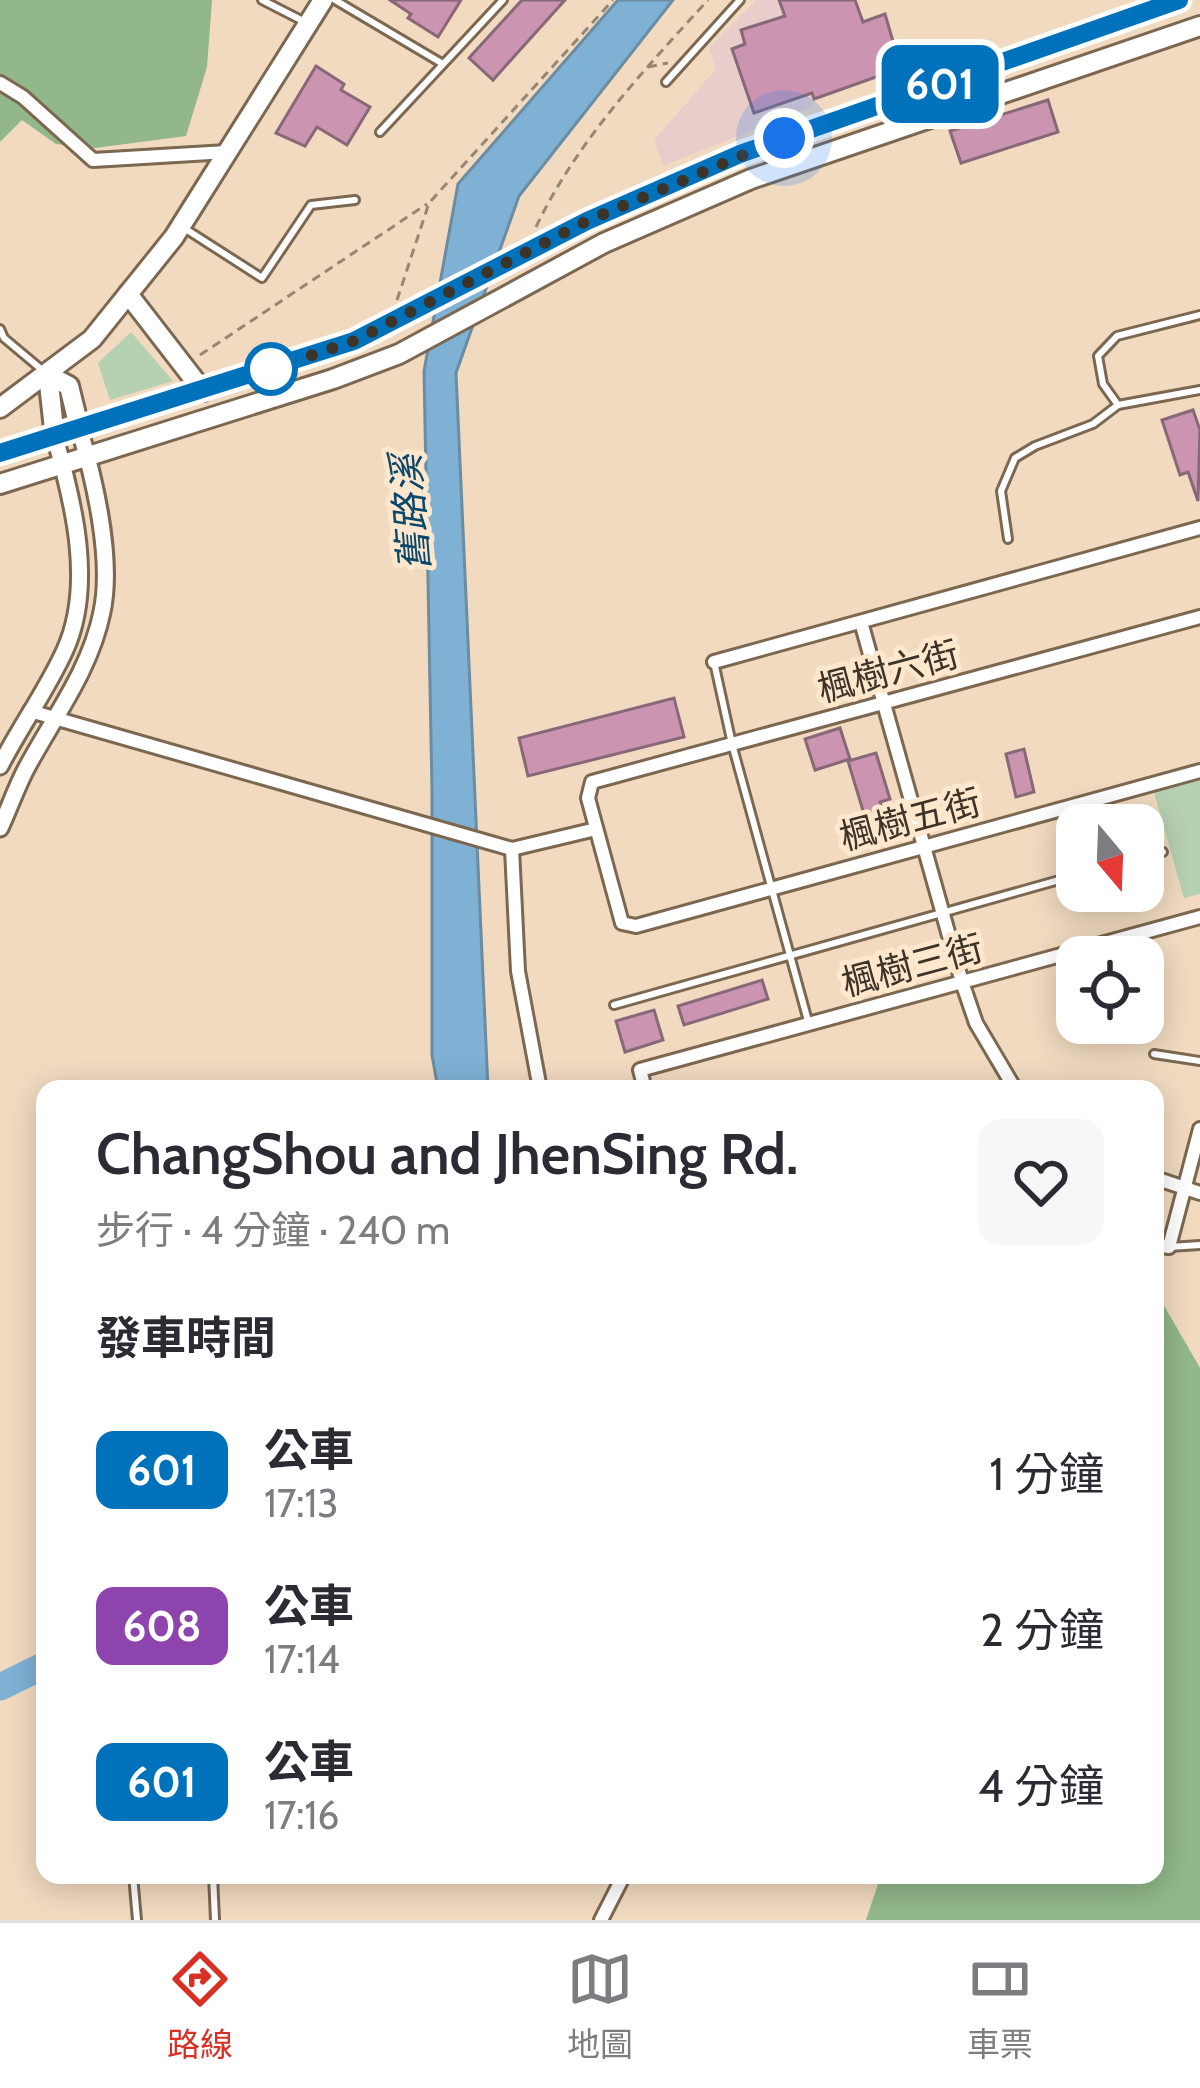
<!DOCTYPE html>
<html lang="zh-TW">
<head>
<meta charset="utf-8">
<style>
  body { margin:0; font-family:Cabin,"Noto Sans TC",sans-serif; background:#f7f7f7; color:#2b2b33; height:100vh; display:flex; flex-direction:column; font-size:45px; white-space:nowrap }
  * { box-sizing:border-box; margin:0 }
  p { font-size:39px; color:#7c7c81 }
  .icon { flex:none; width:66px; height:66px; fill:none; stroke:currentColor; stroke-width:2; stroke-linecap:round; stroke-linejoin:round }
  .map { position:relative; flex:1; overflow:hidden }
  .side { position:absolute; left:36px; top:1080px; width:1128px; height:804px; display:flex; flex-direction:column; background:#fff; border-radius:24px; box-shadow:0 6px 30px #0003 }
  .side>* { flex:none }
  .badge { padding:0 24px; border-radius:18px; font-size:42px; line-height:78px }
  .needle { width:78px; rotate:161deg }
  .fabs { position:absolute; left:1056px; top:804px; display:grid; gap:24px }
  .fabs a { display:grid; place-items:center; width:108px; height:108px; border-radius:24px; background:#fff; box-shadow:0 6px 30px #0003; font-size:60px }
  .you { position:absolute; width:60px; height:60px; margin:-30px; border:9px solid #fff; border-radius:50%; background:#1a73e8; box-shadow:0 0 0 18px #1a73e833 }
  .map>.badge { position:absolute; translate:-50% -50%; box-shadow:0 0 0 6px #fff }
  h2 { padding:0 60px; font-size:45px; line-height:108px }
  .round { display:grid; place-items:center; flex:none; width:126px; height:126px; border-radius:24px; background:#f7f7f7 }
  .head { display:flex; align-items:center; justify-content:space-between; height:204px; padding:0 60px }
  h1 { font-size:57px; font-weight:600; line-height:90px }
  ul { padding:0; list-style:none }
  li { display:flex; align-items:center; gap:36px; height:156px; padding:0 60px }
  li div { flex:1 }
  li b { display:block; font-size:45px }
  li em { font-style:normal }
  li .badge { min-width:132px; font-weight:700; text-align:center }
  .dock { display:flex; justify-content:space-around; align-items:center; height:168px; border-top:3px solid #e1e1e2; background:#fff; font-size:33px; color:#7c7c81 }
  .dock a { display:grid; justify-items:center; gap:6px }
  .dock .selected { color:#d93025 }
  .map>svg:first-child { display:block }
  .industrial { fill:#e8cdcb }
  .green { fill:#b6d1b1 }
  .forest { fill:#91b78a }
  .water { fill:#7fb1d5; stroke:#6b8ca1; stroke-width:3 }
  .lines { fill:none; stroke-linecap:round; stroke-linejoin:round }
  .river { stroke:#7fb1d5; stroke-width:27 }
  .building { fill:#cb95b1; stroke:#866877; stroke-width:3 }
  .service-casing { stroke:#7c6750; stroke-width:12 }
  .minor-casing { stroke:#7c6750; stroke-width:18 }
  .tertiary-casing { stroke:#7c6750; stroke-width:21 }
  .primary-casing { stroke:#7c6750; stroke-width:24 }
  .path { stroke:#968674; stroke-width:3; stroke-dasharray:9 6; stroke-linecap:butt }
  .service { stroke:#fff; stroke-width:6 }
  .minor { stroke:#fff; stroke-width:12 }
  .tertiary { stroke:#fff; stroke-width:15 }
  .primary { stroke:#fff; stroke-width:18 }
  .line-casing { stroke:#fff; stroke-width:27 }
  .line { stroke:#0072bc; stroke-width:18 }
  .walk { stroke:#3d3429; stroke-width:12; stroke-dasharray:0 21.6 }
  .stop-dot { fill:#fff; stroke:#0072bc; stroke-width:6 }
  .labels { text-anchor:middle; stroke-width:10; stroke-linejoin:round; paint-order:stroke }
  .street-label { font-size:36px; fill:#3d3429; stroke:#ffe7cd }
  .water-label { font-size:39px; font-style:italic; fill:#09496c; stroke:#ffe7cd }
</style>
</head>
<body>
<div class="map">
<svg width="1200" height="1920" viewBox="0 0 1200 1920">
  <rect width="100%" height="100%" fill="#f1dac0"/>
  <polygon class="industrial" points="756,0 778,0 814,106 663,166 654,140 716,69 709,47"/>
  <g class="green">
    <polygon points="131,332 173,381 110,400 98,363"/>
    <polygon points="1200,777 1200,894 1184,898 1153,789"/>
  </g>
  <g class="forest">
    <polygon points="0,0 212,0 207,67 186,136 95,148 56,144 22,120 0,142"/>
    <polygon points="1155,1301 1162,1302 1200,1368 1200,1920 866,1920 881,1875 1155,1875"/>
  </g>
  <polygon class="water" points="618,0 673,0 519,196 456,373 488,1089 438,1089 432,1055 432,790 424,371 458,184"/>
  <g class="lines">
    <polyline class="river" points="0,1687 45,1665"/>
  </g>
  <g class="building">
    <polygon points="390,0 461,0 438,37 408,18 411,14"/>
    <polygon points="522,0 565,0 493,80 469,58"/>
    <polygon points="779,0 855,0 863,22 885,14 902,72 888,77 887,73 814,99 812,93 754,113 732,49 745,44 741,30 785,16"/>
    <polygon points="316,66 344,84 341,90 370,107 347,145 317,127 305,146 276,133"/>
    <polygon points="1048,100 1058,132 961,163 950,131"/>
    <polygon points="1193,410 1200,430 1198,501 1188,472 1180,475 1162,420"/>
    <polygon points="674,698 684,737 528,776 519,738"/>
    <polygon points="840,728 850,759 815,770 805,739"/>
    <polygon points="1024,749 1034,792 1016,797 1006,754"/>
    <polygon points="876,753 890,799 880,802 887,826 849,838 844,820 864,814 848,761"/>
    <polygon points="762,980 768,999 684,1025 678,1006"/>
    <polygon points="654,1010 663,1040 625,1052 616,1021"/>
  </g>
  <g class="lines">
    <g class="service-casing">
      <g id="service">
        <polyline points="262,0 305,22"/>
        <polyline points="335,0 443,64"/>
        <polyline points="666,82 740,0"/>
        <polyline points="380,132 503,0"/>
        <polyline points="184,228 262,278 311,205 355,200"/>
        <polyline points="0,329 4,338 41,369"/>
        <polyline points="1118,405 1103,384 1098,356 1117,336 1200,315"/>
        <polyline points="1008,539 1001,491 1015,458 1035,446 1093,424 1118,405 1200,390"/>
        <polyline points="714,662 732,744 808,1021"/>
        <polyline points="1143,857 1163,852"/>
        <polyline points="614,1005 1077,875"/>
        <polyline points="1154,1054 1200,1061"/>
        <polyline points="1169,1247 1200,1245"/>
        <polyline points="133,1875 137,1920"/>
        <polyline points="213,1875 215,1920"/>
      </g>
    </g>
    <g class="minor-casing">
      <g id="minor">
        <polyline points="0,83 23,97 93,160 227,152"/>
        <polyline points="1200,617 592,782 588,798 622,923 636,926 1200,771"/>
        <polyline points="861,622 962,982 976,1023 1015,1089"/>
        <polyline points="714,662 1200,528"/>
        <polyline points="30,711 512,849 596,829"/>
        <polyline points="512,849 518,971 540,1089"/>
        <polyline points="645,1089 640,1070 1200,917"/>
        <polyline points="1155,1178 1200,1193"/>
        <polyline points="1155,1245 1169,1247 1200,1129"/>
        <polyline points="601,1920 624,1875"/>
      </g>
    </g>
    <g class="tertiary-casing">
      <g id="tertiary">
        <path d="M0 766C20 727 47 690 65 650 94 586 74 504 55 438"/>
        <path d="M0 828C9 809 16 788 26 769 53 718 90 671 102 612 113 560 95 482 80 431"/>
      </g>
    </g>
    <g class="primary-casing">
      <g id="primary">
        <polyline points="128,294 203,391"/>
        <polyline points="48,375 69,386 80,431"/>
        <polyline points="48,375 55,438"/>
        <polyline points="0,408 92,339 174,237 323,0"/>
        <polyline points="0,453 354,341 587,221 740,154 1180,0"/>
        <polyline points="0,484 333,379 399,354 604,243 751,179 1200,26"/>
      </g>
    </g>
    <g class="path">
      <polyline points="648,67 668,63"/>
      <path d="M536 227C577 141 644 70 708 0"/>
      <polyline points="397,300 429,203 613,0"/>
      <polyline points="200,355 427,204"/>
    </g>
    <use href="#service" class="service"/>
    <use href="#minor" class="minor"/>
    <use href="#tertiary" class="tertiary"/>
    <use href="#primary" class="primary"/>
  </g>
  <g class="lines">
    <g class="line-casing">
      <polyline id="line" points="0,453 354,341 587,221 740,154 1179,0"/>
    </g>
    <use href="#line" class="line"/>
    <polyline class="walk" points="271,369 354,341 587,221 784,138"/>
  </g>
  <circle class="stop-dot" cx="271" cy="369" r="24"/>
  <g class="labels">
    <g class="street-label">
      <text transform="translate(888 671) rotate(-15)" y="13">楓樹六街</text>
      <text transform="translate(910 819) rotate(-15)" y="13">楓樹五街</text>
      <text transform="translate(912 965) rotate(-15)" y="13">楓樹三街</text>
    </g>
    <g class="water-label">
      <text transform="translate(410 513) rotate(-95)" y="14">舊路溪</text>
    </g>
  </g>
</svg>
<div class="fabs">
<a><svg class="needle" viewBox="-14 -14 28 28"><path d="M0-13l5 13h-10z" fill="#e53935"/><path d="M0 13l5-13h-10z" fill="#7c7c81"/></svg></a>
<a><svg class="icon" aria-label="locate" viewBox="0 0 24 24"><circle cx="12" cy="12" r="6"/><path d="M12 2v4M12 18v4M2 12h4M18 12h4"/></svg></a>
</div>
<div class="you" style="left:784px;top:138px"></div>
<b class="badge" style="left:940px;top:84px;background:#0072bc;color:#fff">601</b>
<section class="side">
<div class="head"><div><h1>ChangShou and JhenSing Rd.</h1><p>步行 · 4 分鐘 · 240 m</p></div><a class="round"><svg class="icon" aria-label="heart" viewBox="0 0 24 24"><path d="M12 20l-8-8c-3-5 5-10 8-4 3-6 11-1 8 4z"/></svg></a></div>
<h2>發車時間</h2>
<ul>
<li><span class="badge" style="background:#0072bc;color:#fff">601</span><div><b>公車</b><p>17:13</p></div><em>1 分鐘</em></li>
<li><span class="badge" style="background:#8e44ad;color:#fff">608</span><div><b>公車</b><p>17:14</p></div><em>2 分鐘</em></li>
<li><span class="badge" style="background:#0072bc;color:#fff">601</span><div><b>公車</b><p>17:16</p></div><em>4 分鐘</em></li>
</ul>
</section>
</div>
<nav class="dock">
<a class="selected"><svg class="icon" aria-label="directions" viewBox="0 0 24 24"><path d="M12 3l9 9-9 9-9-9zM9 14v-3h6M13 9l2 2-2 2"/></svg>路線</a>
<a><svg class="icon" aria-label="map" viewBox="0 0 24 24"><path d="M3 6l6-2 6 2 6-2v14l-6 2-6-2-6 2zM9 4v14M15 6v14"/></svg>地圖</a>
<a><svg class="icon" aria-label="tickets" viewBox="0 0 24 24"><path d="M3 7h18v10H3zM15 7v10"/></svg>車票</a>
</nav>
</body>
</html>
